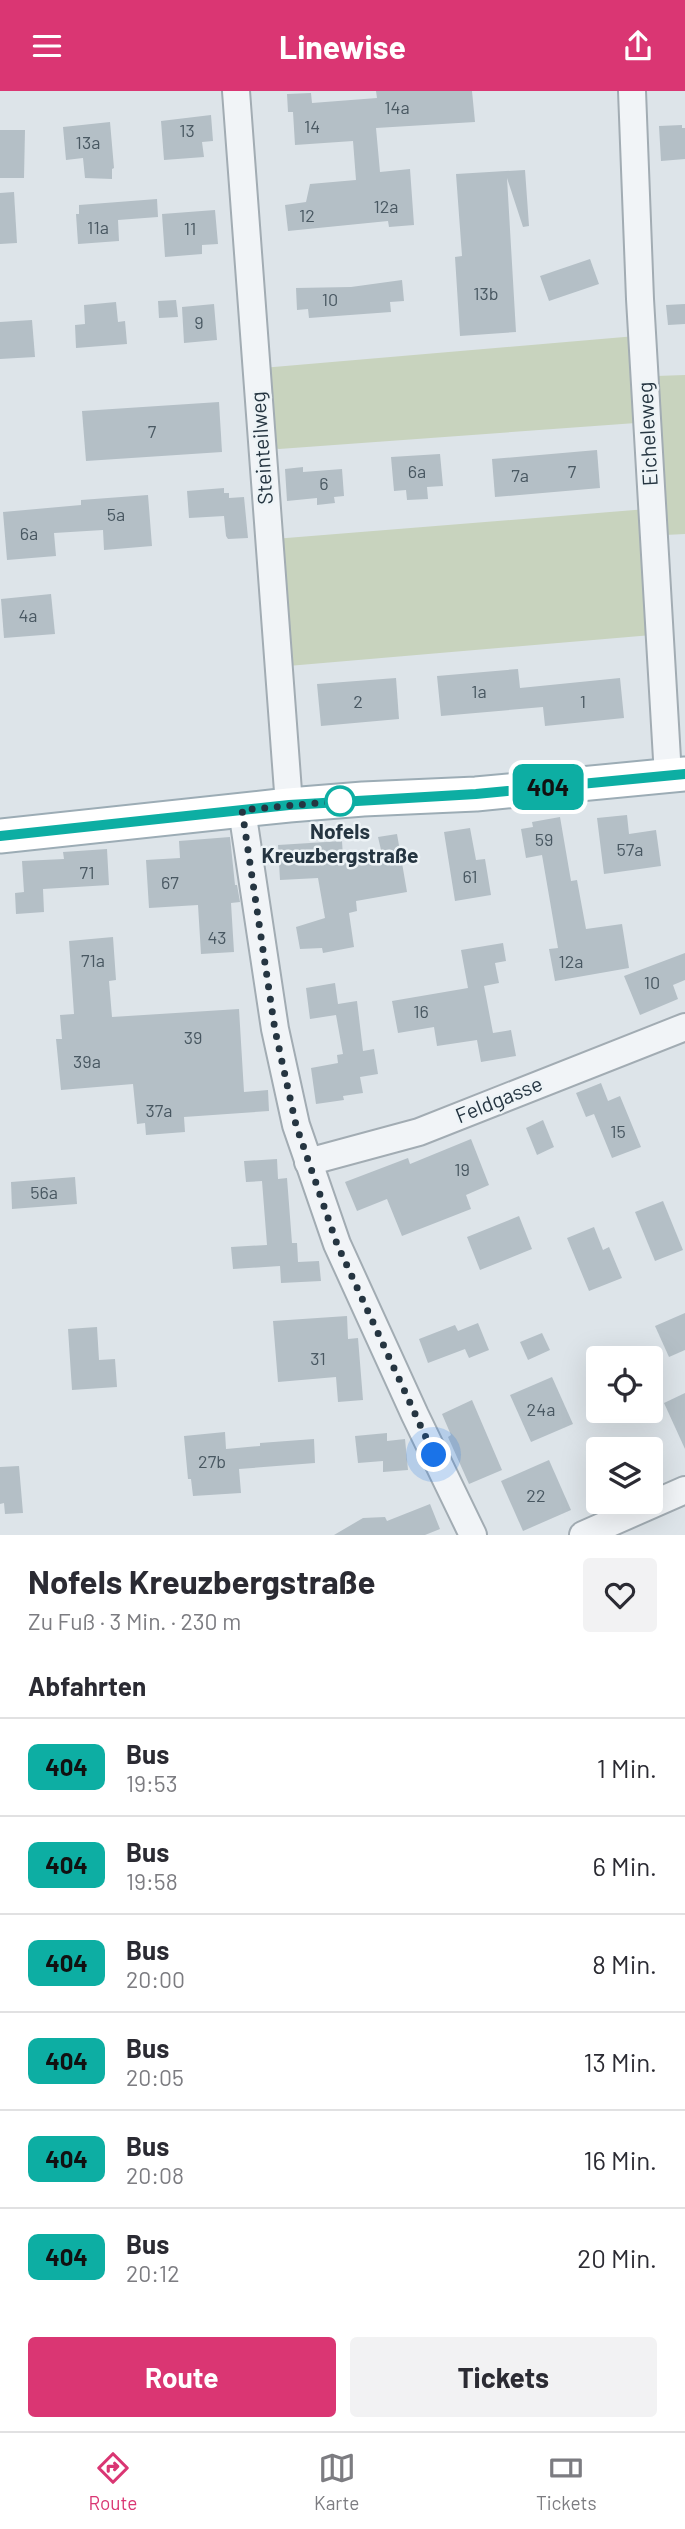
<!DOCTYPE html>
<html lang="de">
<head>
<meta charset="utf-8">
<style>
  body { margin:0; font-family:Barlow,sans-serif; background:#f2f2f3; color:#2b2b33; height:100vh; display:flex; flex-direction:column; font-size:26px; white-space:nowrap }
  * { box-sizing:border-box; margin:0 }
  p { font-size:23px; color:#7c7c81 }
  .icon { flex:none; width:38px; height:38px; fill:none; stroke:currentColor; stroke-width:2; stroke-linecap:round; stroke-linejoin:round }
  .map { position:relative; height:1444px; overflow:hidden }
  .drawer { display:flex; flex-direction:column; background:#fff; flex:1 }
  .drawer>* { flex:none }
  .badge { padding:0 14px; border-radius:10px; font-size:24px; line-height:46px }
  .tools { position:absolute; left:586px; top:1255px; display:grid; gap:14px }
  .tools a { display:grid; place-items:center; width:77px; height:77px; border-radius:7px; background:#fff; box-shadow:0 7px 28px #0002; font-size:35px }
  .you { position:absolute; width:35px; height:35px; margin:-18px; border:5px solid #fff; border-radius:50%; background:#1a73e8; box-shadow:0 0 0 10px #1a73e833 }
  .map>.badge { position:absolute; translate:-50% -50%; box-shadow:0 0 0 4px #fff }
  h2 { padding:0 28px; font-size:26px; line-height:63px }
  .round { display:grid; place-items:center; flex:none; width:74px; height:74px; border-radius:7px; background:#f2f2f3 }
  .summary { display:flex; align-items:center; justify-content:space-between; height:119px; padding:0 28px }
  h1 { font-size:33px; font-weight:700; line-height:52px }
  .action { display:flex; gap:14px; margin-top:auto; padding:14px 28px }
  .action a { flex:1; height:80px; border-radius:7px; background:#da3673; color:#fff; font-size:28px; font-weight:700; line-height:80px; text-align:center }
  .action a+a { background:#f2f2f3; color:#2b2b33 }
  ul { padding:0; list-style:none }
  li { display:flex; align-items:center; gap:21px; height:98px; padding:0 28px; border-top:2px solid #e1e1e2 }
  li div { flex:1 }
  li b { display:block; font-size:26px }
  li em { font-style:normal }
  li .badge { min-width:77px; font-weight:700; text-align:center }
  header { display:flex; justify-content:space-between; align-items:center; height:91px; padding:0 28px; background:#da3673; color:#fff; font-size:32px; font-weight:700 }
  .menu { display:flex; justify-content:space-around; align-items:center; height:98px; border-top:2px solid #e1e1e2; background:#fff; font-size:19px; color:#7c7c81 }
  .menu a { display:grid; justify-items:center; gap:4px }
  .menu .current { color:#da3673 }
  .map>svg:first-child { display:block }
  .green { fill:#c8d3be }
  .building { fill:#b4bfc6 }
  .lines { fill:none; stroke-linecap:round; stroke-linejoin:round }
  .minor-casing { stroke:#a2acb3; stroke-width:30 }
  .major-casing { stroke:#9cacb5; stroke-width:37 }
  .minor { stroke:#f1f4f7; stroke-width:26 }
  .major { stroke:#fff; stroke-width:33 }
  .line-casing { stroke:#fff; stroke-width:16 }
  .line { stroke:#0daea3; stroke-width:10 }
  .walk { stroke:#253541; stroke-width:7; stroke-dasharray:0 12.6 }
  .stop-dot { fill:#fff; stroke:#0daea3; stroke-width:3.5 }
  .labels { text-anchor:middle; stroke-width:5; stroke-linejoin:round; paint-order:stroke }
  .number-label { font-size:18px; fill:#495862 }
  .street-label { font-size:21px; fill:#253541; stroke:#edf3f6 }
  .stop-label { font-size:21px; font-weight:bold; fill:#253541; stroke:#edf3f6 }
</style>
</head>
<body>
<header><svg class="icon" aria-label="menu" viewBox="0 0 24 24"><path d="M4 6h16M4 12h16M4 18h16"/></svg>Linewise<svg class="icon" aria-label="share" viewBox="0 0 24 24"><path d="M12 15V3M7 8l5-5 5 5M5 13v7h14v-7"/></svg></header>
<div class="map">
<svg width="685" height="1444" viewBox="0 0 685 1444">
  <rect width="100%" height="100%" fill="#dde4e9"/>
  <g class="green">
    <polygon points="636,245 636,332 279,358 272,356 262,277"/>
    <polygon points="685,284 685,443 665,444 656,285"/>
    <polygon points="647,418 652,544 288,575 274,448"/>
  </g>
  <g class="building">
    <polygon points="376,0 472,0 475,31 376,37 380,81 410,78 414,134 389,136 388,130 288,140 285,114 306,111 310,93 356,89 353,50 295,54 293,21 288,21 287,3 311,2 312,12 377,7"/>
    <polygon points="211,24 213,50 202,51 204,66 164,69 161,30"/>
    <polygon points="110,31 114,77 112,78 112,88 85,87 83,67 66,69 63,36"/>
    <polygon points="682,34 682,37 685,37 685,68 661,70 659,35"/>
    <polygon points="0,39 25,39 24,87 0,87"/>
    <polygon points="525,79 529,135 523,136 507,87 516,241 460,245 455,166 462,165 456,83"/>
    <polygon points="14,101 17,152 0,153 0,102"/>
    <polygon points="157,108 158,126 118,129 119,150 78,153 76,123 79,123 79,114"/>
    <polygon points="215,119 218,153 202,154 202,163 165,166 162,123"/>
    <polygon points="590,168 599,193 549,210 540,185"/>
    <polygon points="402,189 404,210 390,211 391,221 309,227 308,218 297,219 296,197 351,196"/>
    <polygon points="176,209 178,226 159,227 158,210"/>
    <polygon points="116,211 118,231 125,230 127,253 76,257 75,234 85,233 84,214"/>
    <polygon points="214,213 217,249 184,252 182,216"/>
    <polygon points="685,213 685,233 668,234 666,214"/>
    <polygon points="32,229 35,266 0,268 0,231"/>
    <polygon points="219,311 222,361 86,370 82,320"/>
    <polygon points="597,359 600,397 495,406 492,368"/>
    <polygon points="440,363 443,395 427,396 428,408 407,409 406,399 394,400 391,366"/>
    <polygon points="303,376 303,381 342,378 344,405 334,406 335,412 317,414 317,407 287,410 285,378"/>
    <polygon points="224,397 224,402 229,402 229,407 244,406 248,447 228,448 226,445 224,425 189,427 187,400"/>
    <polygon points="148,404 152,455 104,459 103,439 54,442 56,465 7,469 3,421 81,414 81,409"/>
    <polygon points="51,503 55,543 4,547 1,508"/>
    <polygon points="518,578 520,597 620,587 624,627 545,635 543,616 441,625 437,585"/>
    <polygon points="396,587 399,628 321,635 317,593"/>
    <polygon points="627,724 629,743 656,739 661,775 604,783 597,727"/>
    <polygon points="560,726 571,790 577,789 586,838 622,833 629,877 555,890 549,858 558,857 542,764 526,767 521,738 533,736 532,731"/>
    <polygon points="470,737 476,769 485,768 491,804 455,810 444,741"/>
    <polygon points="397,743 407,801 356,810 357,820 349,822 354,856 323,862 322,857 300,858 296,836 325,827 318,787 280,789 278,754 342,750 343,766 381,759 378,746"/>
    <polygon points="230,746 235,794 237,794 240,811 231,812 234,861 201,863 198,814 149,817 146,769 180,767 179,750"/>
    <polygon points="107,758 109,794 43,798 44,821 16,823 15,802 24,801 22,770 64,768 63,761"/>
    <polygon points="113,846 116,889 109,890 112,926 239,918 244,1001 268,999 269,1020 184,1026 185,1041 146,1044 145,1032 137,1033 133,993 61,999 56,948 62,948 60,924 74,923 69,850"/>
    <polygon points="503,852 506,870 495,872 499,892 484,895 493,942 511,939 516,965 481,971 477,949 437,955 434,936 398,942 392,910 468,897 461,859"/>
    <polygon points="685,862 685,889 673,894 678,908 640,924 624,885"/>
    <polygon points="335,892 338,913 357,910 363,960 374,958 378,983 360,986 363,1002 343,1005 344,1009 316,1013 311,977 338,972 337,964 343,963 336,924 310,928 306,897"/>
    <polygon points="601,992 608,1010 620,1005 641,1056 612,1067 594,1023 586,1026 576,1002"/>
    <polygon points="543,1029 554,1056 537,1064 526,1037"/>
    <polygon points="471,1048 489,1094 466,1104 471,1118 402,1145 387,1108 357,1120 345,1091 408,1067 410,1073"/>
    <polygon points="277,1068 278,1088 287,1087 292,1152 297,1152 298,1171 319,1170 321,1190 281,1192 280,1175 233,1178 231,1156 267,1154 262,1090 246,1091 244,1070"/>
    <polygon points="75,1086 77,1113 12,1118 11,1091"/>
    <polygon points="663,1110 683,1159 655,1170 635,1121"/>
    <polygon points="519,1125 532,1158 480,1179 467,1146"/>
    <polygon points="594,1136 603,1159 609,1156 622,1187 589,1200 567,1147"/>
    <polygon points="685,1222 685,1259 669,1266 655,1235"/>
    <polygon points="347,1225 348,1248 358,1247 363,1309 338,1311 336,1286 278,1291 273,1230"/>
    <polygon points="478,1232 489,1259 469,1267 465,1258 428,1272 419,1248 455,1234 458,1240"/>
    <polygon points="97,1236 99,1269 115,1268 117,1296 72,1299 68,1238"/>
    <polygon points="542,1242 550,1259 528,1269 520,1251"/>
    <polygon points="552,1286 573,1333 531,1351 510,1304"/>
    <polygon points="685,1302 685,1358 664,1312"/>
    <polygon points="472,1309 502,1379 469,1393 448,1346 451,1344 442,1323"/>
    <polygon points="225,1341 226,1358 260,1355 260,1352 314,1348 315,1372 239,1378 241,1402 193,1405 191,1388 188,1388 184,1345"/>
    <polygon points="387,1342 387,1350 405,1348 408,1379 383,1381 383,1370 358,1372 355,1345"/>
    <polygon points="549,1369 571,1419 523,1440 501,1390"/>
    <polygon points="19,1375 23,1422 5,1423 4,1412 0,1413 0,1376"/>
    <polygon points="430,1413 440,1438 425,1444 334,1444 363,1427 385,1426 387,1430"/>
  </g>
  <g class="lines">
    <g class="minor-casing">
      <g id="minor">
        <polyline points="236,0 289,714"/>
        <polyline points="632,0 640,208 668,685"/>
        <polyline points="242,719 275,938 296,1034 337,1153 415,1324 473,1444"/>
        <polyline points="308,1071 419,1041 685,936"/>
        <polyline points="583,1444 685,1399"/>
      </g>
    </g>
    <g class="major-casing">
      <polyline id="major" points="0,745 289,714 363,708 476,703 685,683"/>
    </g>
    <use href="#minor" class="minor"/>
    <use href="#major" class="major"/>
  </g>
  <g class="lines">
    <g class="line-casing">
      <polyline id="line" points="0,745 289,714 476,703 685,683"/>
    </g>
    <use href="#line" class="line"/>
    <polyline class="walk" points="340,710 242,719 275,939 296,1034 337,1153 434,1364"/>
  </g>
  <circle class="stop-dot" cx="340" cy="710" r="14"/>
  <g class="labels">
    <g class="number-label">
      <text x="397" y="23">14a</text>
      <text x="312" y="42">14</text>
      <text x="187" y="46">13</text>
      <text x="88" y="58">13a</text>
      <text x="386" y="122">12a</text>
      <text x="307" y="131">12</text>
      <text x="98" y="143">11a</text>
      <text x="190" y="144">11</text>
      <text x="486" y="209">13b</text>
      <text x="330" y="215">10</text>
      <text x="199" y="238">9</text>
      <text x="152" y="347">7</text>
      <text x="417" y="387">6a</text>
      <text x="572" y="387">7</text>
      <text x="520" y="391">7a</text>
      <text x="324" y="399">6</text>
      <text x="116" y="430">5a</text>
      <text x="29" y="449">6a</text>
      <text x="28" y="531">4a</text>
      <text x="479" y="607">1a</text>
      <text x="358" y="617">2</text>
      <text x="583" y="617">1</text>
      <text x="544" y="755">59</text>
      <text x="630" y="765">57a</text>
      <text x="87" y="788">71</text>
      <text x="470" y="792">61</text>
      <text x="170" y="798">67</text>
      <text x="217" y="853">43</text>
      <text x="93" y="876">71a</text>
      <text x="571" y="877">12a</text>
      <text x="652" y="898">10</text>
      <text x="421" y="927">16</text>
      <text x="193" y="953">39</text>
      <text x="87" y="977">39a</text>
      <text x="159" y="1026">37a</text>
      <text x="618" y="1047">15</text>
      <text x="462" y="1085">19</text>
      <text x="44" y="1108">56a</text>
      <text x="318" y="1274">31</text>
      <text x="541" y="1325">24a</text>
      <text x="212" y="1377">27b</text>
      <text x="536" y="1411">22</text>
    </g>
    <g class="street-label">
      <text transform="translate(648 343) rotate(-93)" y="7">Eicheleweg</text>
      <text transform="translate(262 357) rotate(-94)" y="7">Steinteilweg</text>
      <text transform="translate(499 1009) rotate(-22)" y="7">Feldgasse</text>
    </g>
    <g class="stop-label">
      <text x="340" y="748">Nofels<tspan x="340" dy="24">Kreuzbergstraße</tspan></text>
    </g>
  </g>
</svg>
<div class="tools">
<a><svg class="icon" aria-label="locate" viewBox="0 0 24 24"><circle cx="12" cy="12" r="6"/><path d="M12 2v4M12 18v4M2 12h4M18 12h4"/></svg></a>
<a><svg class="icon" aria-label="layers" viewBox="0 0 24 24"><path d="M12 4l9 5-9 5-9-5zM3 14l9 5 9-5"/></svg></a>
</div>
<div class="you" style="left:434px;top:1364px"></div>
<b class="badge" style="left:548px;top:696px;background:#0daea3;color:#111">404</b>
</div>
<section class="drawer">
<div class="summary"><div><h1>Nofels Kreuzbergstraße</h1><p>Zu Fuß · 3 Min. · 230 m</p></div><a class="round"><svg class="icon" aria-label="heart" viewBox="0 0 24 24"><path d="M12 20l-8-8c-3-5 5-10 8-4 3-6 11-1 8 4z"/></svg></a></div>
<h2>Abfahrten</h2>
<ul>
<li><span class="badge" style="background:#0daea3;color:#111">404</span><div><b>Bus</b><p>19:53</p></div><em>1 Min.</em></li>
<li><span class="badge" style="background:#0daea3;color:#111">404</span><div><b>Bus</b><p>19:58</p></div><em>6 Min.</em></li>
<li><span class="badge" style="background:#0daea3;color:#111">404</span><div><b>Bus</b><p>20:00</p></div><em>8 Min.</em></li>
<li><span class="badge" style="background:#0daea3;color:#111">404</span><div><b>Bus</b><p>20:05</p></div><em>13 Min.</em></li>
<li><span class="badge" style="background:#0daea3;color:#111">404</span><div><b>Bus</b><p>20:08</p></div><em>16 Min.</em></li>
<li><span class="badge" style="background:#0daea3;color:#111">404</span><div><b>Bus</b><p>20:12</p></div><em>20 Min.</em></li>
</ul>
<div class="action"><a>Route</a><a>Tickets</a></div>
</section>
<nav class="menu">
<a class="current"><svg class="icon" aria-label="directions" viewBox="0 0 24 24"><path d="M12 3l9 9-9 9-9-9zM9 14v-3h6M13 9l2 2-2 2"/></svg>Route</a>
<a><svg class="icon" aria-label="map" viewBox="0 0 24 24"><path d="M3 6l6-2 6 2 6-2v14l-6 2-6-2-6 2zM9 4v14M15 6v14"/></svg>Karte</a>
<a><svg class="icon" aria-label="tickets" viewBox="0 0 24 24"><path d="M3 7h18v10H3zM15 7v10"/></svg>Tickets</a>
</nav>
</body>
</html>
